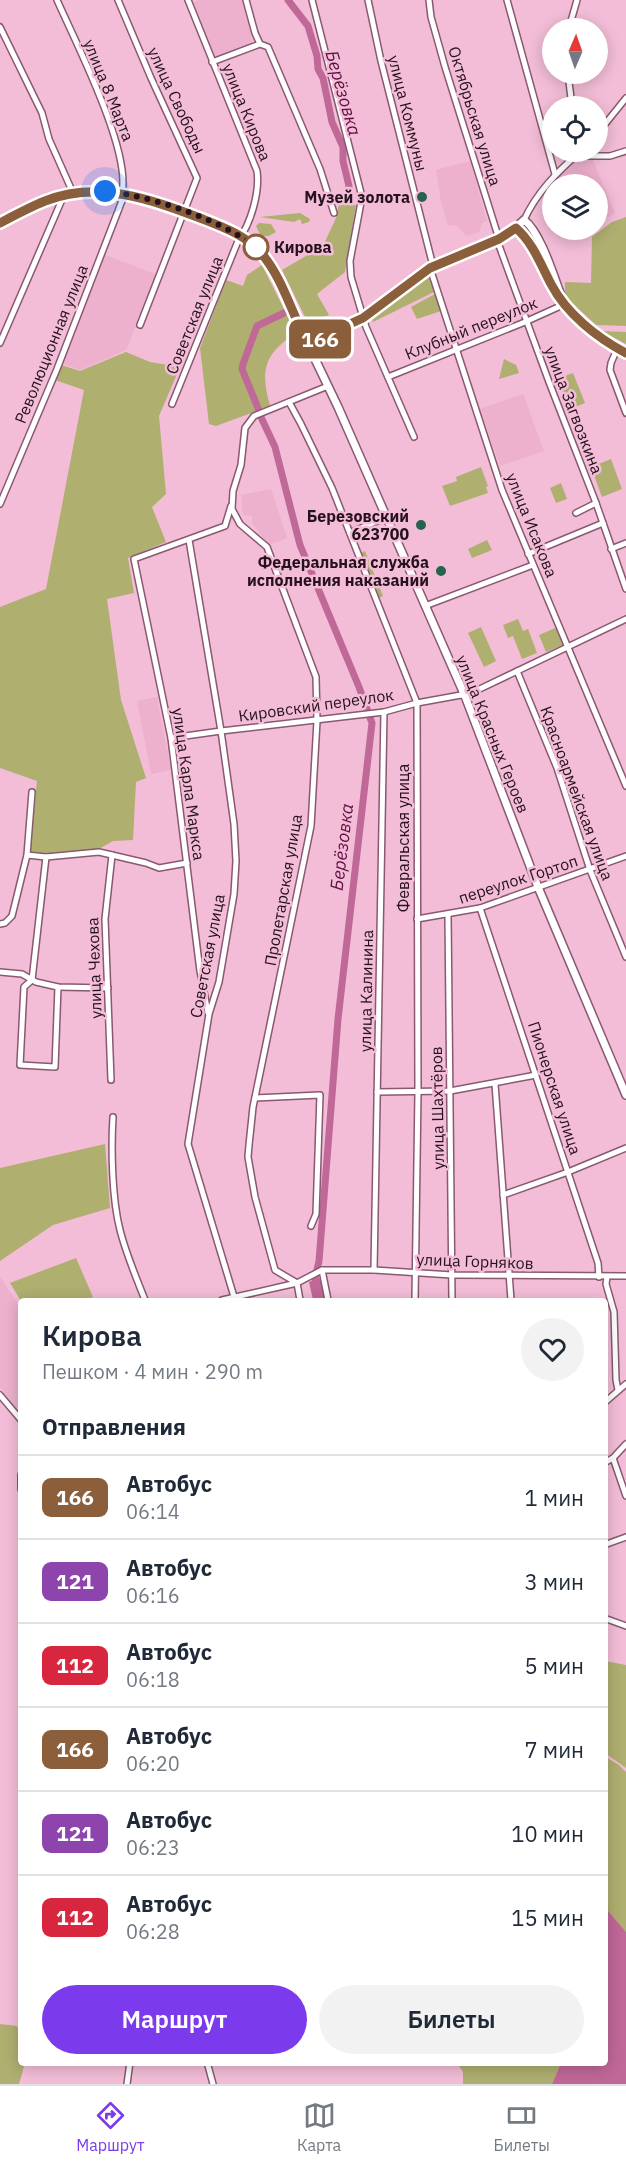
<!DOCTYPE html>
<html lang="ru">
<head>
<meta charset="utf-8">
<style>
  body { margin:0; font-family:"IBM Plex Sans",sans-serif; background:#f2f2f3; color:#1f2937; height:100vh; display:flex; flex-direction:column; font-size:22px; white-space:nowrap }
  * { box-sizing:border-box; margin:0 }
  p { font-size:20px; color:#747a83 }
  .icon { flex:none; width:33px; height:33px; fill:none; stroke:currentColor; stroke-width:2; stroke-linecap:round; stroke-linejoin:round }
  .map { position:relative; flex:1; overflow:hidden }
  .sheet { position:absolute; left:18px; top:1298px; width:590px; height:768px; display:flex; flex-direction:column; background:#fff; border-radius:6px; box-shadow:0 3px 15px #0003 }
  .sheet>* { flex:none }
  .badge { padding:0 12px; border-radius:9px; font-size:21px; line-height:39px }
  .needle { width:39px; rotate:2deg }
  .tools { position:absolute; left:542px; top:18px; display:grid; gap:12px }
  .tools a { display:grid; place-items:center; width:66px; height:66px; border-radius:50%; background:#fff; box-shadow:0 3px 15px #0003; font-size:30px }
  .you { position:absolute; width:30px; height:30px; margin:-15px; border:4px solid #fff; border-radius:50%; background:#1a73e8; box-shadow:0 0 0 9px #1a73e833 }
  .map>.badge { position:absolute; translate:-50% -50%; box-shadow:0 0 0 3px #fff }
  h2 { padding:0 24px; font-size:22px; line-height:54px }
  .round { display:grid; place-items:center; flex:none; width:63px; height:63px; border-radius:32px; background:#f2f2f3 }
  .head { display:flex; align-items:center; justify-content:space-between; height:102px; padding:0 24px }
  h1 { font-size:28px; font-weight:600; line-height:45px }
  .cta { display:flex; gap:12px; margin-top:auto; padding:12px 24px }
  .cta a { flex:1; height:69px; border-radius:36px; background:#7c3aed; color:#fff; font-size:24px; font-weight:600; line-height:69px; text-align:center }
  .cta a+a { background:#f2f2f3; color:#1f2937 }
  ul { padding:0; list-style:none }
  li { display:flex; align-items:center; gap:18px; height:84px; padding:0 24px; border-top:2px solid #e0e1e3 }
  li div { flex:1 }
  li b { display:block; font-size:22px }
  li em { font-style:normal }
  li .badge { min-width:66px; font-weight:700; text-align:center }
  .dock { display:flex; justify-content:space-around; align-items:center; height:84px; border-top:2px solid #e0e1e3; background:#fff; font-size:16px; color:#747a83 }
  .dock a { display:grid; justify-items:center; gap:3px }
  .dock .selected { color:#7c3aed }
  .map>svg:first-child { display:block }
  .built { fill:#edb0cd }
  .green { fill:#afaf70 }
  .water { fill:#c06897 }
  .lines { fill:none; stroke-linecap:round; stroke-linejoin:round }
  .river { stroke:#c06897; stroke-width:7 }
  .minor-casing { stroke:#885970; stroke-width:8 }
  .major-casing { stroke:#885970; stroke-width:10 }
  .minor { stroke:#fff; stroke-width:5 }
  .major { stroke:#fff; stroke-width:7 }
  .line-casing { stroke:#fff; stroke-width:14 }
  .line { stroke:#8b5e3c; stroke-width:9 }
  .walk { stroke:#25121c; stroke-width:6; stroke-dasharray:0 10.8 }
  .poi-dot { fill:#25634e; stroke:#f3bdd7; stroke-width:2 }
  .stop-dot { fill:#fff; stroke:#8b5e3c; stroke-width:3 }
  .labels { text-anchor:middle; stroke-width:5; stroke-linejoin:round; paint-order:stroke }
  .street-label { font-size:16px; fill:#25121c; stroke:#f3bdd7 }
  .poi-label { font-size:16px; font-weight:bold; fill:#25121c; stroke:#f3bdd7; text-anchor:end }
  .stop-label { font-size:16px; font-weight:bold; fill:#25121c; stroke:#f3bdd7; text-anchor:start }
  .water-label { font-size:18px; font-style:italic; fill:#600e41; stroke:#f3bdd7 }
</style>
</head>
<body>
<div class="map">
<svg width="626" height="2084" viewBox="0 0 626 2084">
  <rect width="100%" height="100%" fill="#f3bdd7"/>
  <g class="built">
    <polygon points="198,0 242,0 253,44 216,58 194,2"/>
    <polygon points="592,158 615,213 597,224 597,184 553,184 551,181 572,162"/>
    <polygon points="470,161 487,221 483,222 479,232 466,236 458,226 448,225 441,202 436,170"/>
    <polygon points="105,255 157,275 126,350 80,370 62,363"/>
    <polygon points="523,394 544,451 500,466 480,409"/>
    <polygon points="271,489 287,538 269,545 252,523 252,516 243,515 241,495"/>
    <polygon points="157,697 171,770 151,774 137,701"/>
    <polygon points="0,1277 21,1308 21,1414 0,1387"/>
  </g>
  <g class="green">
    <polygon points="339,204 356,205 345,272 317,294 329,315 308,323 282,270 323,246 336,218"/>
    <polygon points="300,213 310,219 309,222 302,224 300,219 294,222 260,217"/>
    <polygon points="626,217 626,326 596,325 568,299 565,294 565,282 591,283 592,237 612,222"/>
    <polygon points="259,223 271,224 276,232 269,236 261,236 256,226"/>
    <path d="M262 265 296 333C264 354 260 370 270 406L216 426 209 424 200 348 226 280 243 286 247 275Z"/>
    <polygon points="428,275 434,292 373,322 372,319"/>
    <polygon points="435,294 441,311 417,319 411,307"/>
    <polygon points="601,331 626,332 626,344"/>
    <polygon points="126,352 150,362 180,367 159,416 166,494 152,507 166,542 128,558 134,593 107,599 121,700 146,778 136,782 133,840 113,841 99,849 49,854 30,852 37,781 0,768 0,607 46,589 84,390 55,380 61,365 80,371"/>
    <polygon points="504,359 516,365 519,373 499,379"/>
    <polygon points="573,373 585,403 568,410 557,379"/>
    <polygon points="611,459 622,489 602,497 591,467"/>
    <polygon points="481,467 488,486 486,487 488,493 450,506 442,486 457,481 456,477"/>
    <polygon points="561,483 567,499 556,503 550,488"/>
    <polygon points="487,540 492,550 472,558 468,549"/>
    <polygon points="365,551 383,596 379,598 361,553"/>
    <polygon points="518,619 523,631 528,629 537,653 522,659 513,636 508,638 503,625"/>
    <polygon points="481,627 496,661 484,667 468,633"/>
    <polygon points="558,627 565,644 546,652 539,635"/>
    <polygon points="105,1144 110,1208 53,1225 0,1261 0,1168"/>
    <polygon points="76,1258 93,1297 85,1300 21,1301 10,1283"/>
    <polygon points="605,1661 626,1665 626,1768 605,1753"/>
    <polygon points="604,1756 619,1765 626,1772 626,1932 605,1907"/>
    <polygon points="0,2024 17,2026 21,2034 21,2062 25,2063 19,2084 0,2084"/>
    <polygon points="457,2063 561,2063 552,2084 463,2084 463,2072"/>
  </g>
  <g class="water">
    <polygon points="320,1278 325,1300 313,1300 309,1282"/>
    <polygon points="605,1907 626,1932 626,2084 552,2084 561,2063 604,2062"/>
  </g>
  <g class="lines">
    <g class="river">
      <polyline points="288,0 308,26 317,56 318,69 323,78 332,122 343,147 343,161 349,186 347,202"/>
      <polyline points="260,413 242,369 243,364 257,326 284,313"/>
      <polyline points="260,415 275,447 300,545 359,687 372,723 338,1019 319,1261 315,1279 319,1300"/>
    </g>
    <g class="minor-casing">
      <g id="minor">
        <path d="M57 0C76 43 131 150 122 193"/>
        <polyline points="118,0 151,78 197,178 140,325"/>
        <polyline points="246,0 255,33 260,44 268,47 320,169 334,213"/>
        <polyline points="312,0 362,197 350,261 351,277 366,327 414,437"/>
        <polyline points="368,0 381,61 433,266"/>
        <polyline points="429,0 431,17 445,67 499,239"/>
        <polyline points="507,0 555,174"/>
        <polyline points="0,27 42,113 49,139 73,193"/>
        <polyline points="569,28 577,0"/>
        <polyline points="212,62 260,44"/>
        <polyline points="568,74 572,106"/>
        <polyline points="597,134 626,98"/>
        <polyline points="580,152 584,156 610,156 626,151"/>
        <path d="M524 220C537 192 557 172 580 152"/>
        <polyline points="497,240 549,382 596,503 626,589"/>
        <polyline points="430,268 502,490 626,786"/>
        <polyline points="0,343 64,195"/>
        <polyline points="617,349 611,363 610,370 626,413"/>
        <polyline points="388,377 525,322 565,304"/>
        <polyline points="289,402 301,424 332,488 417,703 418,1092 415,1300"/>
        <path d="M172 404 238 241C251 223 260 192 257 171L188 0"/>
        <polyline points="0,504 57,369 125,193"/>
        <polyline points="576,513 596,503"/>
        <polyline points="350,533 386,517"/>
        <polyline points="189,540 221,731 234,824 236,861 234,894 219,982 209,1014 188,1144 235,1300"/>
        <polyline points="611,549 626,543"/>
        <polyline points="528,554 603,523"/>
        <polyline points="425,606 533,565"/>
        <polyline points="517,671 557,768 590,870 626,957"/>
        <polyline points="171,738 221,731 384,712 417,703 461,695 465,696 626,619"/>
        <polyline points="27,855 46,857 99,852 146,863 159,868 187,863"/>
        <polyline points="480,908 598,1263 599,1277"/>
        <polyline points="448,915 452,1300"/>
        <polyline points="417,919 480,908 626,856"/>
        <polyline points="0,924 5,923 12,916 27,855 32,792"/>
        <polyline points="0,972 22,974 36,982 58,987 108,988"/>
        <polyline points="32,980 24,987 20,1065 55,1067 58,987"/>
        <polyline points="32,980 46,857"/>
        <polyline points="208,1013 200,971 171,738 134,559 225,526 231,506"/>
        <polyline points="111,1080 105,919 112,855"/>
        <polyline points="495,1084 511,1300"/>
        <polyline points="377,1092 450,1091 536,1075"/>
        <polyline points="255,1098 320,1095 316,1214 311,1226"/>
        <path d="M113 1117C111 1149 112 1199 120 1230 126 1254 136 1277 145 1300"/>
        <polyline points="503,1195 568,1172 626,1148"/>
        <polyline points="322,1270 328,1300"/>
        <polyline points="374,1270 384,712"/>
        <polyline points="607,1277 606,1284 614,1312 616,1380 618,1390"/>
        <polyline points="222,1300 297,1283 322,1270 374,1270 452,1275 626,1276"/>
        <polyline points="300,1300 297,1283 275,1270 255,1197 248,1157 249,1145 253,1107 311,826 317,721 316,677 267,547 240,524 232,509 233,491 241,465 245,428 254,416 328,386"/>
        <polyline points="0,1395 21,1420"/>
        <polyline points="604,1403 626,1384"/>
        <polyline points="613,1458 626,1496"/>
        <polyline points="604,1463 613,1458 626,1444"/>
        <polyline points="21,1475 21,1489"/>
        <polyline points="604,1545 626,1537"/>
        <polyline points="604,1618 626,1626"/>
        <polyline points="207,2062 213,2084"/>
        <polyline points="127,2084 130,2062"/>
      </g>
    </g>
    <g class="major-casing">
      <g id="major">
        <path d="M0 223C23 211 46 197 72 193 117 186 159 202 201 218 215 224 231 228 243 237 253 244 261 253 269 263L338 407 465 696 538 887 626 1095"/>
        <path d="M516 228C533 242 541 265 551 284 566 313 597 338 626 353"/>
        <path d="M308 343 363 318 430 268 499 239 510 233 524 220C541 232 555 281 563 301"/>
      </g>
    </g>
    <use href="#minor" class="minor"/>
    <use href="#major" class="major"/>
  </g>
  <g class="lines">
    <g class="line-casing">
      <path id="line" d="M0 223C15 215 30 207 45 201 98 180 150 199 200 218 223 227 246 235 262 254 283 279 292 315 308 343L363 318 430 268 499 239 516 228C533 243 541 265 551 284 566 313 597 338 626 353"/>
    </g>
    <use href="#line" class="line"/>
    <path class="walk" d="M105 191C151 196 219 219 256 247"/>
  </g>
  <g class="poi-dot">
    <circle cx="422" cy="197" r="6"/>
    <circle cx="421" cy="525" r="6"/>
    <circle cx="441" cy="571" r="6"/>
  </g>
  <circle class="stop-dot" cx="256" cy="247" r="12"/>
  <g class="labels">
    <g class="street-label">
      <text transform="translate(109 90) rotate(68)" y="6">улица 8 Марта</text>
      <text transform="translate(177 100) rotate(65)" y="6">улица Свободы</text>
      <text transform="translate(247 112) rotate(68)" y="6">улица Кирова</text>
      <text transform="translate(408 113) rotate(76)" y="6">улица Коммуны</text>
      <text transform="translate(475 116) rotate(73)" y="6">Октябрьская улица</text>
      <text transform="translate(194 315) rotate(-68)" y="6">Советская улица</text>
      <text transform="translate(471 328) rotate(-22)" y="6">Клубный переулок</text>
      <text transform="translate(51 344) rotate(-68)" y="6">Революционная улица</text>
      <text transform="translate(574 410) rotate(69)" y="6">улица Загвозкина</text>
      <text transform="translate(532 525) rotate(68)" y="6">улица Исакова</text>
      <text transform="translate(316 705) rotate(-8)" y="6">Кировский переулок</text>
      <text transform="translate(493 734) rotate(68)" y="6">улица Красных Героев</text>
      <text transform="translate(189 784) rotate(82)" y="6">улица Карла Маркса</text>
      <text transform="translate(577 793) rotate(70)" y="6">Красноармейская улица</text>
      <text transform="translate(403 838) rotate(-90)" y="6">Февральская улица</text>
      <text transform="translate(518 879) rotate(-18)" y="6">переулок Гортоп</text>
      <text transform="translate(283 890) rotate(-80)" y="6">Пролетарская улица</text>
      <text transform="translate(207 956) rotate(-79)" y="6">Советская улица</text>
      <text transform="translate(94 968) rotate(-92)" y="6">улица Чехова</text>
      <text transform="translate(366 991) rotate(-89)" y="6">улица Калинина</text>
      <text transform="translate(555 1088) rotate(72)" y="6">Пионерская улица</text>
      <text transform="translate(437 1108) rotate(-91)" y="6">улица Шахтёров</text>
      <text transform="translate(475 1261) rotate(2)" y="6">улица Горняков</text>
    </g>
    <g class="poi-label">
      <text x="410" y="203">Музей золота</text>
      <text x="409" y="522">Березовский<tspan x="409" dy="18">623700</tspan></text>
      <text x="429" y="568">Федеральная служба<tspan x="429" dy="18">исполнения наказаний</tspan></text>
    </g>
    <g class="stop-label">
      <text x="274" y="253">Кирова</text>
    </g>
    <g class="water-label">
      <text transform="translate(343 93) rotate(74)" y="6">Берёзовка</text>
      <text transform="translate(342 847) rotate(-83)" y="6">Берёзовка</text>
    </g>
  </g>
</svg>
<div class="tools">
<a><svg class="needle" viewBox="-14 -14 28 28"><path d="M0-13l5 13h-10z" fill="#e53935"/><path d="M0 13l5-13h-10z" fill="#747a83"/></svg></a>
<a><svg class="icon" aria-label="locate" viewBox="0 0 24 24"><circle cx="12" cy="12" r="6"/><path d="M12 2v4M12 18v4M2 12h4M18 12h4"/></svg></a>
<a><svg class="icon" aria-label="layers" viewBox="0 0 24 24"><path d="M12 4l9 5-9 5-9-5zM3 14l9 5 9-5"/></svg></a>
</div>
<div class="you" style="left:105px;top:191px"></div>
<b class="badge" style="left:320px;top:339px;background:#8b5e3c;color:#fff">166</b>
<section class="sheet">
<div class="head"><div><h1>Кирова</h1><p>Пешком · 4 мин · 290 m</p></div><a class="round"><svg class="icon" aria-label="heart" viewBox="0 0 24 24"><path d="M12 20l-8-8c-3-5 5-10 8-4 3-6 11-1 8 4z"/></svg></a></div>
<h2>Отправления</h2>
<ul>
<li><span class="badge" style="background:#8b5e3c;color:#fff">166</span><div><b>Автобус</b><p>06:14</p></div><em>1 мин</em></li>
<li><span class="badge" style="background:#8e44ad;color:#fff">121</span><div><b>Автобус</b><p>06:16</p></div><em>3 мин</em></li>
<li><span class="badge" style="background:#d7263d;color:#fff">112</span><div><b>Автобус</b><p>06:18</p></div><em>5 мин</em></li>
<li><span class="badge" style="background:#8b5e3c;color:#fff">166</span><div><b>Автобус</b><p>06:20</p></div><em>7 мин</em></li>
<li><span class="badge" style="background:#8e44ad;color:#fff">121</span><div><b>Автобус</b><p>06:23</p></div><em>10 мин</em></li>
<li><span class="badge" style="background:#d7263d;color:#fff">112</span><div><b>Автобус</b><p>06:28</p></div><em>15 мин</em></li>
</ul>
<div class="cta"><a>Маршрут</a><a>Билеты</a></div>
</section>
</div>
<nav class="dock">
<a class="selected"><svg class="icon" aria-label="directions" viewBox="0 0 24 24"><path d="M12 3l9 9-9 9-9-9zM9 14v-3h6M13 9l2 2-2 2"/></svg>Маршрут</a>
<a><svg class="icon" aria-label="map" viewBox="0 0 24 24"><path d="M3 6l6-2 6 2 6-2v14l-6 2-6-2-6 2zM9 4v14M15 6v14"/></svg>Карта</a>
<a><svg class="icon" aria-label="tickets" viewBox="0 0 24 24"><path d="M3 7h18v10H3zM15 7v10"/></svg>Билеты</a>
</nav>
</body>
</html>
